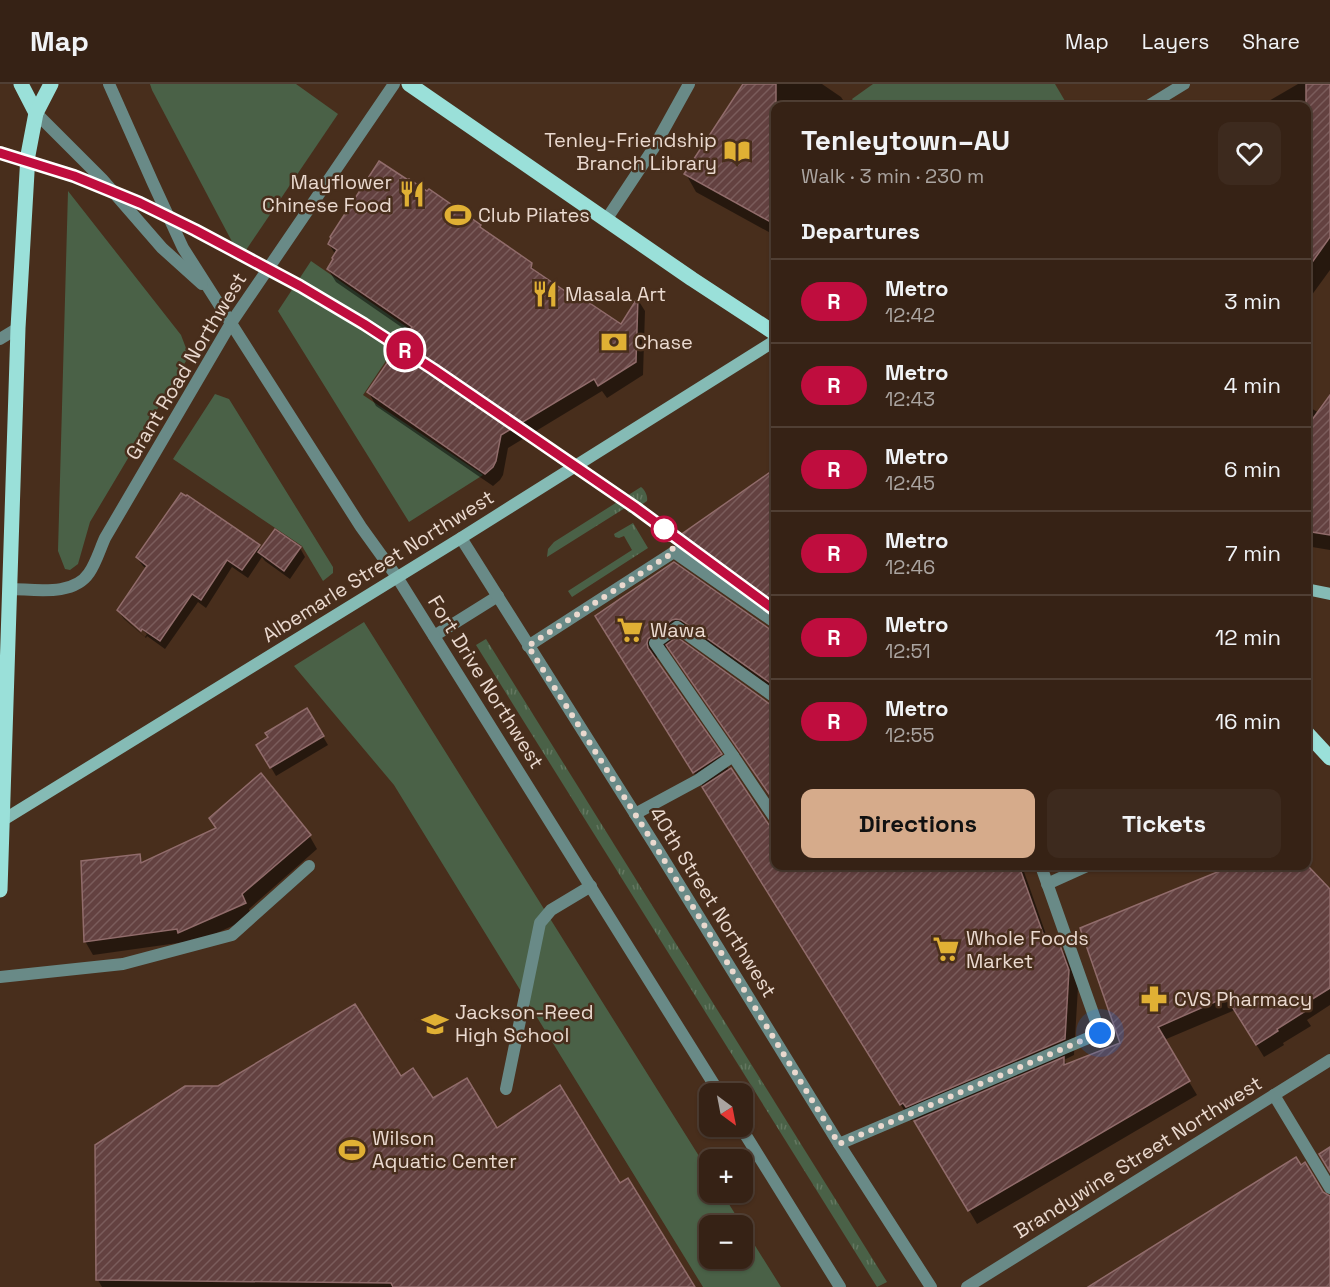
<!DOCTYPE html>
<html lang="en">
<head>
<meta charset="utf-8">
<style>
  body { margin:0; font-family:"Space Grotesk",sans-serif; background:#3d2a1e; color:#f1f3f6; height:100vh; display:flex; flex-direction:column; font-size:22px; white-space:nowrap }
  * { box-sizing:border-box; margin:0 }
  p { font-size:20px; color:#aaa4a0 }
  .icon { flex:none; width:33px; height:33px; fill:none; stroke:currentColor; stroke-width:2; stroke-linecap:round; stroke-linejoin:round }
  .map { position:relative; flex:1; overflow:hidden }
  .drawer { position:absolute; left:771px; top:18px; width:540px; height:768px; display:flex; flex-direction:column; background:#362215; border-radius:12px; box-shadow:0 2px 4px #0004,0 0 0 2px #503f34 }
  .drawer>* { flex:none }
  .badge { padding:0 12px; border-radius:20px; font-size:21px; line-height:39px }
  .needle { width:39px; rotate:148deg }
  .fabs { position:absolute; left:699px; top:999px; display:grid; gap:12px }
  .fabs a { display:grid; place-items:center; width:54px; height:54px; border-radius:12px; background:#362215; box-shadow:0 2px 4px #0004,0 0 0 2px #503f34; font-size:30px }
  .you { position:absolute; width:30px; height:30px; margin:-15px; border:4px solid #fff; border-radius:50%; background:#1a73e8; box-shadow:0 0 0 9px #1a73e833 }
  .map>.badge { position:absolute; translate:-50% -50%; box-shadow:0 0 0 3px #fff }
  h2 { padding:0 30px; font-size:22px; line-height:54px }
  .round { display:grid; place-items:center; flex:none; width:63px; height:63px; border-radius:12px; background:#3d2a1e }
  .summary { display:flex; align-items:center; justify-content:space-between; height:102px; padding:0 30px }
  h1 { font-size:28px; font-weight:700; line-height:45px }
  .button { display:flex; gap:12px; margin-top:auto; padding:12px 30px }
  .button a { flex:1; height:69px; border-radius:12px; background:#d6ab8b; color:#111; font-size:24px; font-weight:700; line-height:69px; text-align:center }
  .button a+a { background:#3d2a1e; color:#f1f3f6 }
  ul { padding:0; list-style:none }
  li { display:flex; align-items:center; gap:18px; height:84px; padding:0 30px; border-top:2px solid #503f34 }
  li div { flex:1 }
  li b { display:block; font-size:22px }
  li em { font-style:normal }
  li .badge { min-width:66px; font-weight:700; text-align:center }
  header { display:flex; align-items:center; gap:36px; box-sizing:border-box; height:84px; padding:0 30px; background:#362215; border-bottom:2px solid #503f34 }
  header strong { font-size:28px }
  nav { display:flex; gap:33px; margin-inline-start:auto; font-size:21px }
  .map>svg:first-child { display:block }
  .grass { fill:url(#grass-tufts) }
  .green { fill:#4a6147; fill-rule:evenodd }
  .shadow { fill:#0007; fill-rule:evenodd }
  .building { fill:url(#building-hatch); stroke:#916c6b; stroke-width:1.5 }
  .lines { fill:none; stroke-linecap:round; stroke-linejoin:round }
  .lane { stroke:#698a87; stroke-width:12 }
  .street { stroke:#698a87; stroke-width:12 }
  .secondary { stroke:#85bbb5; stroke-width:12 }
  .primary { stroke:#9ae0d9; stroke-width:15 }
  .line-casing { stroke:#fff; stroke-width:14 }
  .line { stroke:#bf0d3e; stroke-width:9 }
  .walk { stroke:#ead9cf; stroke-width:6; stroke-dasharray:0 10.8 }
  .stop-dot { fill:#fff; stroke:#bf0d3e; stroke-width:3 }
  .labels { text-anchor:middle; stroke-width:5; stroke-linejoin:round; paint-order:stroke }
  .poi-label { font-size:20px; fill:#ead9cf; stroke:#482e1c; text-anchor:start }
  .street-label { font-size:20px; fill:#ead9cf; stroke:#482e1c }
</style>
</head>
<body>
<header>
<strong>Map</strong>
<nav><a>Map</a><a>Layers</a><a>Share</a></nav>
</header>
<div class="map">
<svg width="1330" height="1203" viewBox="0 0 1330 1203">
  <defs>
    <pattern id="grass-tufts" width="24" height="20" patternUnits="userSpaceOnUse" patternTransform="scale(1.5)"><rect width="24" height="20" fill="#4a6147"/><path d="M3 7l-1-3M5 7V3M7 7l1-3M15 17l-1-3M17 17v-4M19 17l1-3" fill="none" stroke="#647760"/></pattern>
    <pattern id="building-hatch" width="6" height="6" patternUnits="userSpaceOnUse" patternTransform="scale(1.5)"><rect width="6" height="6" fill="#634140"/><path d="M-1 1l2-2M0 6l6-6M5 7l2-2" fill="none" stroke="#7a5c5b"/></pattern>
  </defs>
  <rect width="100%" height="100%" fill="#482e1c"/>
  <g class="grass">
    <path d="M641 403C645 406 648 412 647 417L629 429 625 424 547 473 548 465 554 458Z"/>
    <polygon points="633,439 648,464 572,513 568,507 632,466 624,452 619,454 615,453 614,450"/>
    <polygon points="486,555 887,1198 877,1203 476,561"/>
  </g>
  <g class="green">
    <polygon points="150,0 296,0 338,30 242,172 237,167 220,135 152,6"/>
    <polygon points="873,0 1055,0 1068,22 857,22 852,15"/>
    <polygon points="68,107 181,251 189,272 90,438 78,480 70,486 65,485 58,467"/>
    <polygon points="311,177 408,244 363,311 483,391 409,438 278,227"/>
    <polygon points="215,310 229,315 333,483 333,489 323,497 302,462 173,375"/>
    <path d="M364 538 709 1088 710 1108 722 1109 781 1203H703L394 701 294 582ZM710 1142H742V1174H710Z"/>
  </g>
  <g class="shadow">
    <polygon points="743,0 822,0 841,13 847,22 776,22 776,152 696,108 686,90 738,11 737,9"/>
    <polygon points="1298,0 1330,0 1330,186 1306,219 1306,22 1260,22"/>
    <polygon points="480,142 483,147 530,180 536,189 568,211 621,242 638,216 645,227 643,291 607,314 602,307 508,364 503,391 500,396 493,402 376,322 369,309 410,249 336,198 328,185 335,170 329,160"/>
    <polygon points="1330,313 1330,466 1306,462 1306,321 1319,329"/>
    <polygon points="776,386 776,537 688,470 678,454"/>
    <path d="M258 462 261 467 300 464 305 473 290 495 265 477 262 473 248 494 232 483 206 524 198 518 165 565 147 552 146 554 124 535 118 526 147 485 143 482 137 474ZM123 529 147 550 145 553 123 533Z"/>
    <polygon points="674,480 771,547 776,549 776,613 682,553 678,555 771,622 776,623 776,721 678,578 669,562 659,569 655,577 720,671 729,686 776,782 1022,782 1049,859 1057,855 1066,872 1078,903 1074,971 1064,976 1067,981 1122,960 1082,845 1236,782 1306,781 1330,807 1330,921 1307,936 1311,942 1283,959 1284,961 1264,973 1235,926 1164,956 1197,1011 977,1140 917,1038 914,1035 911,1037 607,549"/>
    <polygon points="307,626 328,661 276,692 258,661"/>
    <polygon points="218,745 309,751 317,765 249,825 252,833 188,862 185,858 93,871 85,857 139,772 144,780"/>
    <polygon points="400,994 432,1016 620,1101 693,1203 102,1203 98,1196"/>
  </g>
  <g class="building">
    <polygon points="743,0 776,0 776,141 684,90"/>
    <polygon points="1306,0 1330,0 1330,153 1306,187"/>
    <polygon points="379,77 408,96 409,95 427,107 429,105 481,141 480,143 532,179 531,184 568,209 570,206 621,240 638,213 636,278 598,302 594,295 501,351 496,377 493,383 485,390 367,308 412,243 327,185 333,175 332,174 337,166 328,160 331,154 330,153"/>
    <polygon points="1330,311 1330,451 1306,447 1306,344"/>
    <polygon points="776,384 776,529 689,468 694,465 676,454"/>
    <polygon points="181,409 186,412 187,411 260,461 242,486 227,476 201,516 192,510 160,557 142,545 141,547 117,526 147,482 136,473"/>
    <polygon points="275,445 301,463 284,487 258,468"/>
    <polygon points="674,478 771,546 776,547 776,603 681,536 676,535 672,536 648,555 647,559 648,564 722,670 693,689 595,532"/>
    <polygon points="677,553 771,621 776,622 776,720 666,561"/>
    <polygon points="307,624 324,652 270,684 256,661 268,653 265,649"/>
    <polygon points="731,684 769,741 776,744 776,782 1019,782 1046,858 1057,853 1069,886 1065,955 906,1023 903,1019 900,1021 702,703"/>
    <polygon points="261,689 311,751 242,810 246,819 178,849 177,845 84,858 81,777 140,770 141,779 216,744 209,734"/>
    <polygon points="1232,782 1308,782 1330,805 1330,904 1301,922 1304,928 1277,945 1278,947 1256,961 1226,913 1158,943 1190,997 968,1127 914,1037 1064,973 1064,981 1120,959 1080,844"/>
    <polygon points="355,920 401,992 413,984 433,1014 467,994 497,1044 560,1001 620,1099 628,1094 695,1203 393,1203 391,1199 96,1196 95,1061 185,1002 218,1002"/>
    <polygon points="1330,1063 1330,1088 1319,1070"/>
    <polygon points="1296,1073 1301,1081 1305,1078 1323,1108 1330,1112 1330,1203 1088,1203"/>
  </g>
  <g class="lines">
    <g class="lane">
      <polyline points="606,136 653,65 689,0"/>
      <polyline points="434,552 498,512"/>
      <polyline points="528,562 674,468 776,539"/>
      <polyline points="776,614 677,543 655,559 733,672 776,736"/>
      <polyline points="635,730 698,696 733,672"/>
      <polyline points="1047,800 1087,782"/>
      <polyline points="0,893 123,880 232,851 309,782"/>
      <polyline points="506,1005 540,839 551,826 591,802"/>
      <polyline points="1274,1011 1330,1104"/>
      <polyline points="839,1060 1100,949 1041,782"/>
    </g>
    <g class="street">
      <polyline points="109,0 153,99 183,164 361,443 397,493 720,1010"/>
      <polyline points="1148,22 1184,0"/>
      <polyline points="36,29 102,95 162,164 202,200"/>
      <polyline points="0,255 18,244"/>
      <polyline points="461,454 656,763 839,1060 931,1203"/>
      <path d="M9 505C34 505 73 513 89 489 96 479 100 465 105 454L231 239 394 0"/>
      <polyline points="740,1042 840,1203"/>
      <polyline points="967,1203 1330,976"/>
    </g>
    <g class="secondary">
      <polyline points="1306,505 1330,510"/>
      <polyline points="0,738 461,454 776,256"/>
    </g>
    <g class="primary">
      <polyline points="21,0 36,29"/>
      <polyline points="409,0 692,195 776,250"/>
      <polyline points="1306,648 1330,674"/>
      <polyline points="0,806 18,244 28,71 36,29 51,0"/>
    </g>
  </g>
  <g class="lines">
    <g class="line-casing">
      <polyline id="line" points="0,69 74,92 140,119 195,146 300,202 364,240 433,285 636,424 776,527"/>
    </g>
    <use href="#line" class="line"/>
    <polyline class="walk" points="664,445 674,468 528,562 656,763 839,1060 1100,949"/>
  </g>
  <defs>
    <g id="library-bare" transform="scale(2.07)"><path d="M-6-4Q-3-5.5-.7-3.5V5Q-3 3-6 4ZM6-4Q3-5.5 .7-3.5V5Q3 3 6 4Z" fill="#e0b034" stroke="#482e1c" stroke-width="2.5" paint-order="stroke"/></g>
    <g id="restaurant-bare" transform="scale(2.07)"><path d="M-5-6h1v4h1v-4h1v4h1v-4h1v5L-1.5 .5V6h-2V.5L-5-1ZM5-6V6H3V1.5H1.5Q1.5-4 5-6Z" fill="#e0b034" stroke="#482e1c" stroke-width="2.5" paint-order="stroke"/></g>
    <g id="stadium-bare" transform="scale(2.07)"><path d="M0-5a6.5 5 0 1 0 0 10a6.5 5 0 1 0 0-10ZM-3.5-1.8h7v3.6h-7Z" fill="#e0b034" stroke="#482e1c" stroke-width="2.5" paint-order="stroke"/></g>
    <g id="bank-bare" transform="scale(2.07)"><path d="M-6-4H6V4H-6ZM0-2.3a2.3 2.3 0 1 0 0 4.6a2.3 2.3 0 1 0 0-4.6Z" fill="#e0b034" stroke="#482e1c" stroke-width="2.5" paint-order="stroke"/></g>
    <g id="supermarket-bare" transform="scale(2.07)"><path d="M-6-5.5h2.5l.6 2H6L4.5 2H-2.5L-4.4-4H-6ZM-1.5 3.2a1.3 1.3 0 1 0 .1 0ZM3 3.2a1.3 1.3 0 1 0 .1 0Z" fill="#e0b034" stroke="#482e1c" stroke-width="2.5" paint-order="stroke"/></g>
    <g id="pharmacy-bare" transform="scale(2.07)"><path d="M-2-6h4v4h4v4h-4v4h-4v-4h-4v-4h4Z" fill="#e0b034" stroke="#482e1c" stroke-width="2.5" paint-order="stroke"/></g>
    <g id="school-bare" transform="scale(2.07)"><path d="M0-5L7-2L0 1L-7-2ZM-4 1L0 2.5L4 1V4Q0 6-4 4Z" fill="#e0b034" stroke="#482e1c" stroke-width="2.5" paint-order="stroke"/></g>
  </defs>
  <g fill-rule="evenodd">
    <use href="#library-bare" x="737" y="67"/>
    <use href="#restaurant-bare" x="412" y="110"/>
    <use href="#stadium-bare" x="458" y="131"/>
    <use href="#restaurant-bare" x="545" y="210"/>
    <use href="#bank-bare" x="614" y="258"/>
    <use href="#supermarket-bare" x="630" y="546"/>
    <use href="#supermarket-bare" x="946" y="865"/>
    <use href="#pharmacy-bare" x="1154" y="915"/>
    <use href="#school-bare" x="435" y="940"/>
    <use href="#stadium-bare" x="352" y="1066"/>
  </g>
  <circle class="stop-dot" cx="664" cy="445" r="12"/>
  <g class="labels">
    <g class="poi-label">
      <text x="717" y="63" text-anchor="end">Tenley-Friendship<tspan x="717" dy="23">Branch Library</tspan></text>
      <text x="392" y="105" text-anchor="end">Mayflower<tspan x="392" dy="23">Chinese Food</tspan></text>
      <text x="478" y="138">Club Pilates</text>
      <text x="565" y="217">Masala Art</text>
      <text x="634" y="265">Chase</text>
      <text x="650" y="553">Wawa</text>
      <text x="966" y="861">Whole Foods<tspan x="966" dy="23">Market</tspan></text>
      <text x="1174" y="922">CVS Pharmacy</text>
      <text x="455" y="935">Jackson-Reed<tspan x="455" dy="23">High School</tspan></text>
      <text x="372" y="1061">Wilson<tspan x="372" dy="23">Aquatic Center</tspan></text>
    </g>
    <g class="street-label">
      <text transform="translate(186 282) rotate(-59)" y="7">Grant Road Northwest</text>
      <text transform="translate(378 482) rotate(-32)" y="7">Albemarle Street Northwest</text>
      <text transform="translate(486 598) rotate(58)" y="7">Fort Drive Northwest</text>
      <text transform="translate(713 818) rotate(58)" y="7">40th Street Northwest</text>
      <text transform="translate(1138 1073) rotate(-32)" y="7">Brandywine Street Northwest</text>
    </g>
  </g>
</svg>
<div class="fabs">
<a><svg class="needle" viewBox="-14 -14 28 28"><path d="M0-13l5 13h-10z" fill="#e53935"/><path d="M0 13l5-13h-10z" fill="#aaa4a0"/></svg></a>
<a>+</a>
<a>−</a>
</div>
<div class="you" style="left:1100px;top:949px"></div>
<b class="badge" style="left:405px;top:266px;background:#bf0d3e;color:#fff">R</b>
<section class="drawer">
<div class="summary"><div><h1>Tenleytown–AU</h1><p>Walk · 3 min · 230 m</p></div><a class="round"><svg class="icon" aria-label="heart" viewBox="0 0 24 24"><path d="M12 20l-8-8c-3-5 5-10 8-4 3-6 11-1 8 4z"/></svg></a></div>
<h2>Departures</h2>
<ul>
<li><span class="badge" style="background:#bf0d3e;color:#fff">R</span><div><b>Metro</b><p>12:42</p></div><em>3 min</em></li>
<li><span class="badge" style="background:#bf0d3e;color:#fff">R</span><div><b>Metro</b><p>12:43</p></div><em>4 min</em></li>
<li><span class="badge" style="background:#bf0d3e;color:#fff">R</span><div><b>Metro</b><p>12:45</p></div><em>6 min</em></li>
<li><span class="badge" style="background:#bf0d3e;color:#fff">R</span><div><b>Metro</b><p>12:46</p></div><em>7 min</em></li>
<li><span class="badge" style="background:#bf0d3e;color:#fff">R</span><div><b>Metro</b><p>12:51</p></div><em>12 min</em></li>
<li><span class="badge" style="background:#bf0d3e;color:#fff">R</span><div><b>Metro</b><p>12:55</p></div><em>16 min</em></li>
</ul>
<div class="button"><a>Directions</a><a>Tickets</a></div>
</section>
</div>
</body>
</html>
